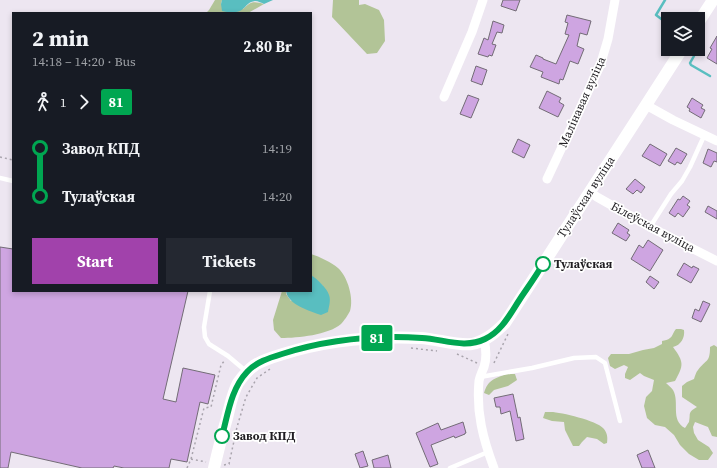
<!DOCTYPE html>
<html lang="en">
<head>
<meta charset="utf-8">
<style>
  body { margin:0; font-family:"Source Serif 4",serif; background:#242831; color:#f1f3f6; height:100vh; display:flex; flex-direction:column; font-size:15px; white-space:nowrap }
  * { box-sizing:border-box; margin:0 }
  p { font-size:13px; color:#9ea1a6 }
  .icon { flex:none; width:22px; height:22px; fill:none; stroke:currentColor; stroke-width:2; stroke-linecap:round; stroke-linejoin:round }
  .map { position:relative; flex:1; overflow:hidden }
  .sheet { position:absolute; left:12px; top:12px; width:300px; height:280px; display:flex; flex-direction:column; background:#171b24; border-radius:0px; box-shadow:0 2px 6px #0003 }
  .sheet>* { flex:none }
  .badge { padding:0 8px; border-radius:3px; font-size:14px; line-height:26px }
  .controls { position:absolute; left:661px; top:12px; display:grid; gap:8px }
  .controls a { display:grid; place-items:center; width:44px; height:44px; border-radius:0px; background:#171b24; box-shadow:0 2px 6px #0003; font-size:20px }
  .map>.badge { position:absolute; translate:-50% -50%; box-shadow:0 0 0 2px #fff }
  .legs { display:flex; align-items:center; gap:6px; height:44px; padding:0 20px; font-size:13px }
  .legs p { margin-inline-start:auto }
  .headline { display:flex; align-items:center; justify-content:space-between; height:68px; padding:0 20px }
  h1 { font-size:22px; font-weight:700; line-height:30px }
  .action { display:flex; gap:8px; margin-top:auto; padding:8px 20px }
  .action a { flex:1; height:46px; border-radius:0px; background:#a142ab; color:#fff; font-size:16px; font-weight:700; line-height:46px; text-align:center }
  .action a+a { background:#242831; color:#f1f3f6 }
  ul { padding:0 20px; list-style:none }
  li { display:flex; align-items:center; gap:14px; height:48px; font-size:15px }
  li i { display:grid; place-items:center; width:6px; height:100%; margin:0 5px; background:currentColor }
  li i::after { content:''; width:10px; height:10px; margin:-5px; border:3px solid; border-radius:50%; background:#171b24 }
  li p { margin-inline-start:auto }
  li:first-child i { background:linear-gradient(#0000 50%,currentColor 0) }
  li:last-child i { background:linear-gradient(currentColor 50%,#0000 0) }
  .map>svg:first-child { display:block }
  .green { fill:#b2c497 }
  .water { fill:#59bec0 }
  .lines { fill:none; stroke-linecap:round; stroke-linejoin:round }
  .stream { stroke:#59bec0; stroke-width:2.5 }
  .building { fill:#cea5e1; stroke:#736c76 }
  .path { stroke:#a9a4ad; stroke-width:1.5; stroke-dasharray:2 3; stroke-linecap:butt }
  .service { stroke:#fff; stroke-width:4.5 }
  .minor { stroke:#fff; stroke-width:9 }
  .secondary { stroke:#fff; stroke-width:12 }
  .line-1-casing { stroke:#fff; stroke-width:9 }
  .line-1 { stroke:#00a651; stroke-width:6 }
  .stop-1-dot { fill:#fff; stroke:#00a651; stroke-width:2 }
  .labels { text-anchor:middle; stroke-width:3.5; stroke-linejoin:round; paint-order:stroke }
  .street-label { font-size:12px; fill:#211f23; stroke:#fff }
  .stop-label { font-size:12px; font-weight:bold; fill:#211f23; stroke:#fff; text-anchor:start }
</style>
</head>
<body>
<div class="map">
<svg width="717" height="468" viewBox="0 0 717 468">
  <rect width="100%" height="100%" fill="#ede6f1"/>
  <g class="green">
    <path d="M215 0H222L221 4 243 9C251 1 254 1 264 4L248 13H206L209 10Z"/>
    <polygon points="333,0 359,0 359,5 365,4 379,10 384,20 385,41 377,53 367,54 332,17"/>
    <path d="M311 254C320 257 331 262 338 268 348 277 354 299 350 311 348 315 344 321 341 324 328 335 298 338 281 338L274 330 273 320 282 291H286V294L291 301 323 286 311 275Z"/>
    <path d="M676 329H681L684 330C685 338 681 345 673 347 684 362 684 365 675 381L666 383C668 385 671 387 673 390 680 402 670 420 685 428 686 427 688 423 689 422 691 413 687 413 697 407L682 397V386L687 382 694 379C695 376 696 372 698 370 706 359 710 363 710 347L714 345 717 347V437L712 436 708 427 695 422 693 427 694 433 698 440 709 447 713 453 708 460H699L689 454 680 445 674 435 665 427 655 425 647 418 644 406 646 397 652 391 654 380 644 376 640 373 630 380 625 378V374L628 367 624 365 615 369 610 366 608 358 611 354H629L643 350 654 348 662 344V341C665 340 668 340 670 338 673 336 673 332 676 329Z"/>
    <path d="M506 374H515L517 380 508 386 494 390 489 395 484 393C488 380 494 379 506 374Z"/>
    <path d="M545 412C547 412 549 412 551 412 561 412 597 421 603 428 607 432 608 437 607 443L604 444 597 439 587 437 582 442 579 446H573L565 430 564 422 552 421 543 418Z"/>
  </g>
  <g class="water">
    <path d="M222 0H273L264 4C262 3 258 1 255 1 249 2 247 5 244 8 238 14 229 13 222 11L221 4Z"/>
    <path d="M311 275C317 279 327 288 329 295 331 300 329 306 328 312L321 315C310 311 288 305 286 291H311Z"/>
  </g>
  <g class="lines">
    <g class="stream">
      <polyline points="665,0 656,15 668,24"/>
      <polyline points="699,47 701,44"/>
      <polyline points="694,56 690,63 691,65 710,76"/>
    </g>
  </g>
  <g class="building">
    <polygon points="503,0 520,0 516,11 501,6"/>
    <polygon points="567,15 591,21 587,35 580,33 577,46 584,49 578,64 570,61 563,80 560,79 559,84 541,77 543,72 530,67 536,55 543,58 543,59 556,64 569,35 565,34 568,23 565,22"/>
    <polygon points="493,21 504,25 502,33 497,32 492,44 496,45 492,56 489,55 488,57 478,54 484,38 488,40"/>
    <polygon points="717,36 717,64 707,58 712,49 710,48"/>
    <polygon points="476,66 487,70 482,85 471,81"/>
    <polygon points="547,91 561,98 559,102 564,105 558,117 539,108"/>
    <polygon points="468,95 479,99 471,118 460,114"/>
    <polygon points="692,98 703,105 701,108 705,110 701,118 689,111 690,109 687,107"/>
    <polygon points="518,139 530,145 524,158 512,152"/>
    <polygon points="650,144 667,154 660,166 642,156"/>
    <polygon points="676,148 687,154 681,164 677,162 675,165 668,161"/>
    <polygon points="708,149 717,153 717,162 714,161 711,167 703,163"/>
    <polygon points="635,179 645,187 641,193 637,190 633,194 626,189"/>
    <polygon points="683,196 690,201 687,205 690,207 683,217 678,213 675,217 669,213 678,199 680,200"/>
    <polygon points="708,206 717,211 717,219 705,212"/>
    <polygon points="618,223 629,230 627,233 630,235 626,241 612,233"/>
    <polygon points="648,240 663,250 650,271 631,259 639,245 643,248"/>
    <polygon points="0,247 13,249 13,291 188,291 163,399 176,402 183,368 215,375 208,404 200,402 187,462 171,459 169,468 124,468 114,466 113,468 82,468 11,452 8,468 0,468"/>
    <polygon points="684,263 692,268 693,266 699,269 691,283 677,275"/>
    <polygon points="650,276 659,282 654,289 646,282"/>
    <polygon points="703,301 710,304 701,322 692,318 695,309 699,311"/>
    <polygon points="513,394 518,418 520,417 524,439 516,441 510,411 501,414 500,407 496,407 494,398"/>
    <polygon points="463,422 466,433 465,433 465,434 455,438 454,436 431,445 438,464 430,467 416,433 438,423 441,430"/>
    <polygon points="648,450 655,468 642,468 637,455"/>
    <polygon points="363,451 368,466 360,468 355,454"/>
    <polygon points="388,455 391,468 374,468 372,460"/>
  </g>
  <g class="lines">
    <g class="path">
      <polyline points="698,42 704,31"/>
      <polyline points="0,157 13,160"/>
      <polyline points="411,348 437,351"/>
      <polyline points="457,354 477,363"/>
      <polyline points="494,363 508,334"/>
      <polyline points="191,459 206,462"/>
      <polyline points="224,465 229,464 237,427 246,397 257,378 270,369"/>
      <polyline points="187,468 191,459 204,408 211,407 221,365 225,360"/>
    </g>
    <g class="service">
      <polyline points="0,178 13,181"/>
      <polyline points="650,227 671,194 682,181 690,167 704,136"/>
      <polyline points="210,291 204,327 205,337 209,344 228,356 247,372"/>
      <polyline points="480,377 532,368 574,358 596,357 605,363 620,421"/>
      <polyline points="450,468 488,452"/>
    </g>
    <g class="minor">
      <polyline points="444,97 472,32 483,0"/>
      <polyline points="646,105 673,120 717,141"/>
      <polyline points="547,179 600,66 608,39 615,0"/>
      <polyline points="590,192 597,197 650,227 717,261"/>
      <path d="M484 339C486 348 487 358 484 367 482 372 480 376 479 381 476 412 483 439 494 468"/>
    </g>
    <g class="secondary">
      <polyline points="698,23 713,0"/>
      <path d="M214 468C218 451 222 435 227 418 230 406 232 394 238 383 243 376 248 370 255 365 263 360 273 357 283 354 327 340 375 336 421 338 436 339 459 346 472 344 486 341 496 332 505 323L646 105 682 49"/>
    </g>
  </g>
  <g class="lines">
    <g class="line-1-casing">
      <path id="line-1" d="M222 436C228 414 231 389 247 372 256 362 269 358 282 354 326 340 375 335 422 338 443 339 465 349 485 339 502 331 510 314 520 299 528 287 536 276 543 264"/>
    </g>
    <use href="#line-1" class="line-1"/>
  </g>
  <g class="stop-1-dot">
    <circle cx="543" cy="264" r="7"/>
    <circle cx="222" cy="436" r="7"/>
  </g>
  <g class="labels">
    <g class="street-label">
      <text transform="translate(582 102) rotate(-66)" y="4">Малінавая вуліца</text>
      <text transform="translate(586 197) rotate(-57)" y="4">Тулаўская вуліца</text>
      <text transform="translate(653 227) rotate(28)" y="4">Білеўская вуліца</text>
    </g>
    <g class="stop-label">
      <text x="554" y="268">Тулаўская</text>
      <text x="233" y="440">Завод КПД</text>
    </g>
  </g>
</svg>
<div class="controls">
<a><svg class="icon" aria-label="layers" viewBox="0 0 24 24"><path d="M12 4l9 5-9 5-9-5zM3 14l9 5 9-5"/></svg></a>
</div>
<b class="badge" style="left:377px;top:338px;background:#00a651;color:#fff">81</b>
<section class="sheet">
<div class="headline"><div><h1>2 min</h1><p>14:18 – 14:20 · Bus</p></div><b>2.80 Br</b></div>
<div class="legs"><svg class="icon" aria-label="walk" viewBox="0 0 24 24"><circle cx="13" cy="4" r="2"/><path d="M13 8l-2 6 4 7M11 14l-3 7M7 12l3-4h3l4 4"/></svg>1<svg class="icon" aria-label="forward" viewBox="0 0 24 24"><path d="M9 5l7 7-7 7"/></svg><b class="badge" style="background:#00a651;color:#fff">81</b></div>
<ul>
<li><i style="color:#00a651"></i><b>Завод КПД</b><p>14:19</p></li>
<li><i style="color:#00a651"></i><b>Тулаўская</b><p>14:20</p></li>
</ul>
<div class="action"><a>Start</a><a>Tickets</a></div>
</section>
</div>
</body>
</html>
